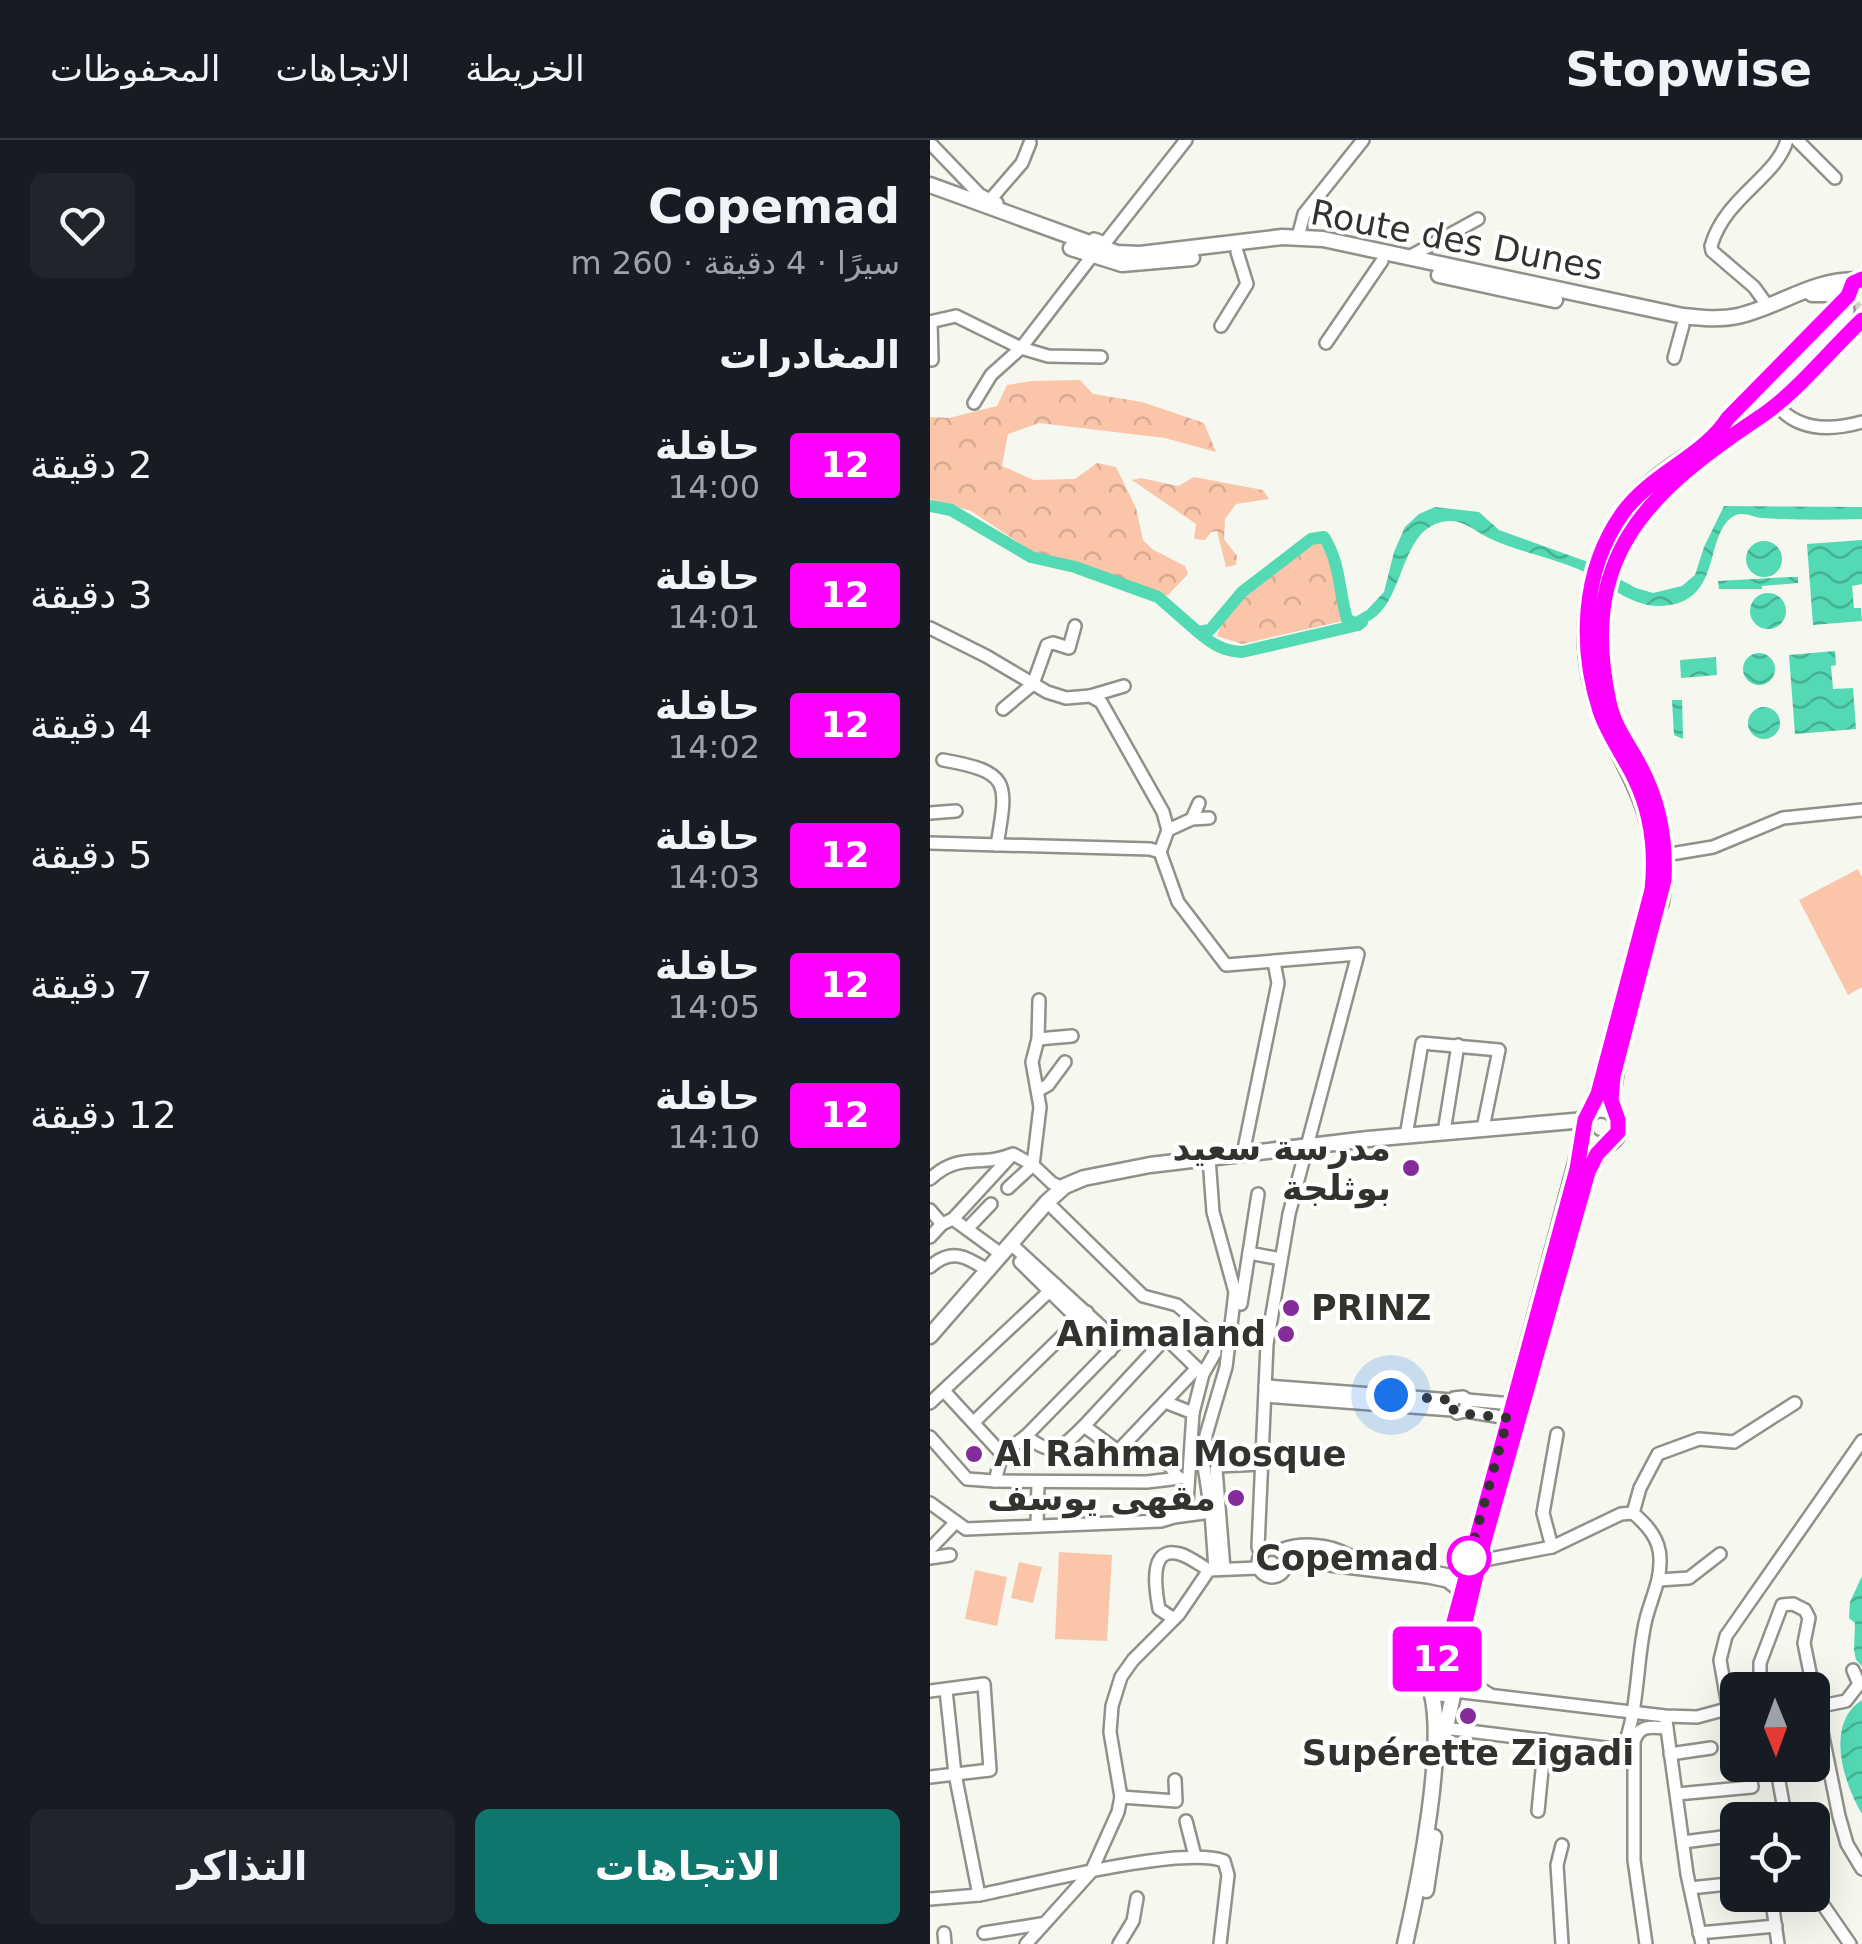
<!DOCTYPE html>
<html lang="ar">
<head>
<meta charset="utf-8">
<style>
  body { margin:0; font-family:"DejaVu Sans","Noto Sans Arabic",sans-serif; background:#20242c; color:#f1f3f6; direction:rtl; height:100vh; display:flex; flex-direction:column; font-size:38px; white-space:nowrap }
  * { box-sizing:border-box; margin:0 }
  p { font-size:32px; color:#9ea1a6 }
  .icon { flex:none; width:55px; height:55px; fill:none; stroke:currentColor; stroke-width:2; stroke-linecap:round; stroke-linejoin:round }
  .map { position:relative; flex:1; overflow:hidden; direction:ltr }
  .details { display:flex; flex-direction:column; background:#171b24; width:930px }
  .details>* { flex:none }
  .badge { padding:0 20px; border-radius:8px; font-size:35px; line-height:65px }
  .needle { width:65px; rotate:179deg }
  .fabs { position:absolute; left:790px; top:1532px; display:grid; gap:20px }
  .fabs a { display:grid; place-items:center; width:110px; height:110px; border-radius:15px; background:#171b24; box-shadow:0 10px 40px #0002; font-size:50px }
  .you { position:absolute; width:50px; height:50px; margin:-25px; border:8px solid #fff; border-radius:50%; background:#1a73e8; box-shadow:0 0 0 15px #1a73e833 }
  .map>.badge { position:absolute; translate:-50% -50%; box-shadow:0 0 0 5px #fff }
  h2 { padding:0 30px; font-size:38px; line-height:90px }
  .round { display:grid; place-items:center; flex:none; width:105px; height:105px; border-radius:15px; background:#20242c }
  .overview { display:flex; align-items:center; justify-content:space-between; height:170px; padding:0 30px }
  h1 { font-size:48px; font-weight:700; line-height:75px }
  .action { display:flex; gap:20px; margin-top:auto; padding:20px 30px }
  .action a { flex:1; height:115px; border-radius:15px; background:#0f766e; color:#fff; font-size:40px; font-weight:700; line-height:115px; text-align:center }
  .action a+a { background:#20242c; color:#f1f3f6 }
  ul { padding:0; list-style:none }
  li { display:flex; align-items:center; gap:30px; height:130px; padding:0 30px }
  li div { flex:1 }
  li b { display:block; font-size:38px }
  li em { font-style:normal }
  li .badge { min-width:110px; font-weight:700; text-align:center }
  header { display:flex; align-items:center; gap:60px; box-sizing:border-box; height:140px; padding:0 50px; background:#171b24; border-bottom:2px solid #363941 }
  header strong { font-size:48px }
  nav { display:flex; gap:55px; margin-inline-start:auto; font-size:35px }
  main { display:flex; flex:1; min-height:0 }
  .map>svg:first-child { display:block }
  .grass { fill:#fac5a9 }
  .forest { fill:url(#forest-crowns) }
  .water { fill:url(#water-waves) }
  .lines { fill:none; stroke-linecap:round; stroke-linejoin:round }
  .river { stroke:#53d9b4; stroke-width:12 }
  .highway-tunnel { stroke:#cfd0c9; stroke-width:15; stroke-dasharray:15 8; stroke-linecap:butt }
  .minor-casing { stroke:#90918a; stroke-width:16 }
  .major-casing { stroke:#90918a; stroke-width:19 }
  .highway-casing { stroke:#90918a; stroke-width:20 }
  .minor { stroke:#fff; stroke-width:11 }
  .major { stroke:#fff; stroke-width:14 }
  .highway { stroke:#fff; stroke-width:15 }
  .line-casing { stroke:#fff; stroke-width:22 }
  .line { stroke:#f0f; stroke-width:15 }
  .walk { stroke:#32322f; stroke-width:10; stroke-dasharray:0 18 }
  .poi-dot { fill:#832c9a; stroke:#fff; stroke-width:4 }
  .stop-dot { fill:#fff; stroke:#f0f; stroke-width:5 }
  .labels { text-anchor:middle; stroke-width:8; stroke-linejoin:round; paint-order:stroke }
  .street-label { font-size:35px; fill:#32322f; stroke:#fff }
  .poi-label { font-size:35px; font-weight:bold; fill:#32322f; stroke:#fff; text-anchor:end }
  .stop-label { font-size:35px; font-weight:bold; fill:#32322f; stroke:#fff; text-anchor:end }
</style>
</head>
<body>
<header>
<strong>Stopwise</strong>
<nav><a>الخريطة</a><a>الاتجاهات</a><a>المحفوظات</a></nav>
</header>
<main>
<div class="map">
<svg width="932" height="1804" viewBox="0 0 932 1804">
  <defs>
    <pattern id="forest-crowns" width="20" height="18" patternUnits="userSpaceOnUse" patternTransform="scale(2.5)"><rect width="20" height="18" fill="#fac5a9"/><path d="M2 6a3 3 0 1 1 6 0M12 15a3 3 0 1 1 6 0" fill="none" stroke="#d7aa92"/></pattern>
    <pattern id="water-waves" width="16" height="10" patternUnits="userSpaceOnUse" patternTransform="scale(2.5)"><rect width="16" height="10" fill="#53d9b4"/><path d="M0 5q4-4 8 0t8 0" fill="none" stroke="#45b193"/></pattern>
  </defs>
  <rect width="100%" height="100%" fill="#f6f7ef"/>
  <g class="grass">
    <polygon points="928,729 932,737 932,847 918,855 869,760"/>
    <polygon points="129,1412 182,1415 177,1501 125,1499"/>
    <polygon points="89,1422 112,1427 103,1463 81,1458"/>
    <polygon points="45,1430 77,1437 67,1486 35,1479"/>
  </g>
  <g class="forest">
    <polygon points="150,240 163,254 212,262 274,283 286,312 235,298 109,283 78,294 72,326 104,340 145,339 167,323 186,327 206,368 213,400 222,409 255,426 258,434 237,456 151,424 101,411 41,371 0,359 0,277 19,278 67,266 77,245 102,241"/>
    <polygon points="264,337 333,350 339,359 306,364 295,379 294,399 307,416 306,425 296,427 287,391 281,392 275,400 264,399 266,384 202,340 211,338 248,346"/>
    <path d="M383 402 391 404 408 436V456L413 481 312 504 287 496C298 454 350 428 383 402Z"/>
  </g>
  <g class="water">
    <path d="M794 366 932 367V379C899 380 865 380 832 378 823 377 811 370 802 377 773 399 793 463 731 466 699 467 675 441 648 429 620 417 589 412 561 399 547 393 535 380 519 381 464 384 479 475 428 485L420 480 437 470 454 452 464 412 475 387 489 374 505 367 549 372 569 390 658 422 706 448 723 453 752 446 765 435 774 407Z"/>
    <polygon points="932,400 932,444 922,446 924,468 931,468 932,481 883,485 877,404"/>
    <circle cx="834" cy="419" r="18"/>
    <polygon points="860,437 868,437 868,443 832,446 832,449 789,449 788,441"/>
    <circle cx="838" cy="471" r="18"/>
    <polygon points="905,511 906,525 901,526 903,549 923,548 926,589 865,594 859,515"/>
    <circle cx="829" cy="529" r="16"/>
    <polygon points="786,517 787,535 751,538 750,520"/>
    <polygon points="742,560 752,560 753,599 744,595"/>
    <circle cx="834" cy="583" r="16"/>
    <polygon points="932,1436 932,1526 926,1520 924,1510 925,1483 919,1478 920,1462"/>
    <path d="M932 1560V1674C914 1644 894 1584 932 1560Z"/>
  </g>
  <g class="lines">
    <g class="river">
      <path d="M0 366 21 370 101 417 145 427 228 457 268 492 280 490 312 452 381 399 394 397C411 425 408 448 417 479L428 485 432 482"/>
      <path d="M268 492C282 504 293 511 312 512L428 485"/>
    </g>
    <polyline class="highway-tunnel" points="916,170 932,154"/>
    <g class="minor-casing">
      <g id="minor">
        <polyline points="867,0 905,38"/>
        <polyline points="0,3 50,55 67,63"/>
        <polyline points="60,60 92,23 100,3"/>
        <polyline points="368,97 374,74 433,0"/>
        <polyline points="164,99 175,103 256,0"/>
        <polyline points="477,118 548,79"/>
        <path d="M837 165 824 147 782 111 781 106C795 57 847 37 857 0"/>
        <polyline points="0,182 26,176 91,208 118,216 171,217"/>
        <polyline points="1,182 2,220"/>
        <polyline points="291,186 317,144 307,112"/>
        <polyline points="396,203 452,121"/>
        <polyline points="744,218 753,185"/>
        <polyline points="44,263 61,235 91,208 162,116"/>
        <path d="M846 264C867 291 900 291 932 282"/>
        <polyline points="0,488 56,516 117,552 136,558 160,556 171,562 233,672 238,690 230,712"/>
        <polyline points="160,556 194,546"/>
        <polyline points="73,569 103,544 117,505 123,503 139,508 145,486"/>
        <path d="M13 620C80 632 78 641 67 705"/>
        <polyline points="0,673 26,671"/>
        <polyline points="262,679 269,663"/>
        <polyline points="238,690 262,679 279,678"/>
        <polyline points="0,703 220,709 230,712 248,762 296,825 428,814 359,1074 337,1204 328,1407 331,1416"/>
        <polyline points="735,715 783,707 853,678 932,670"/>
        <polyline points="109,860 108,899 102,922 110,967 103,1025 122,1043 133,1048"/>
        <polyline points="108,899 142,896"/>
        <polyline points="109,950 118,945 135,922"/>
        <polyline points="514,992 528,905"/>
        <polyline points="476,996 492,903 569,910 553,988"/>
        <polyline points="313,1014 348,843 344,822"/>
        <path d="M0 1039C30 1011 49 1028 83 1014L103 1025 78 1048"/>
        <polyline points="0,1070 12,1084 0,1097"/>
        <polyline points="23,1079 71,1114"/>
        <polyline points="12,1084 23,1079 80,1017"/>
        <polyline points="37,1089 61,1064"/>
        <polyline points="81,1104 188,1202 96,1296"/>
        <polyline points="319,1113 351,1119"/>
        <polyline points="90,1122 180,1211"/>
        <path d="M0 1127C21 1108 36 1116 57 1130"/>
        <polyline points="311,1164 328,1054"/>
        <polyline points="335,1246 522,1260"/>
        <polyline points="14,1251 72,1314"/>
        <polyline points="335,1256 522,1270"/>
        <polyline points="537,1260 582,1264"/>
        <polyline points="235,1262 263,1273"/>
        <polyline points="0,1263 126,1145"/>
        <polyline points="535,1271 537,1260 533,1257 524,1258 521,1267 527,1273 535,1271 578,1278"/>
        <polyline points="44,1282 157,1172"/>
        <polyline points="154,1286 233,1201 241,1203 273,1234"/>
        <path d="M0 1297 37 1339 65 1341 72 1314 96 1296C125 1319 131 1308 154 1286L188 1311 236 1320 248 1338"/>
        <polyline points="188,1311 267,1228"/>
        <polyline points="65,1341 217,1342 250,1338"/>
        <polyline points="0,1363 36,1389 231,1381 244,1377 257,1363 263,1273 273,1234 285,1213 285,1198 247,1165 213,1156 117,1062"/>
        <polyline points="281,1372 285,1429"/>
        <polyline points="703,1373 710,1348 728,1314 769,1299 804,1302 865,1263"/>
        <polyline points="244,1377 281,1372 274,1326 276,1295 296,1227 305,1152 283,1072 279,1018"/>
        <polyline points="107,1386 108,1344"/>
        <polyline points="622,1407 613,1373 627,1294"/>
        <polyline points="0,1409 26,1382"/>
        <circle cx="342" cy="1423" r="14"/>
        <path d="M351 1410C371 1402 400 1404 418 1415L534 1438"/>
        <polyline points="0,1418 20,1415"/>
        <polyline points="358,1420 498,1437 517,1441 531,1452"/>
        <polyline points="294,1429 286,1329 288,1326 332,1324"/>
        <polyline points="729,1440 759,1438 790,1414"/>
        <path d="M244 1479 229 1469C226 1453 217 1404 250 1414 260 1417 270 1425 279 1430"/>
        <polyline points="530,1530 543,1544 559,1554"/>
        <path d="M16 1550 25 1634 49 1755C100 1745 252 1705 294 1721L298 1735 290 1804"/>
        <polyline points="830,1550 830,1523 852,1465 863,1464 875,1470 879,1478 874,1503 909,1676 917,1704 932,1729"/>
        <polyline points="0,1551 54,1544 60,1630 0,1637"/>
        <polyline points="524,1551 735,1576 767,1577 808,1566"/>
        <polyline points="798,1566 790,1520 796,1496 932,1301"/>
        <polyline points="886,1567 916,1561 929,1544 923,1530"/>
        <polyline points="736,1581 757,1734 772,1804"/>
        <path d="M514 1588 692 1610C709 1574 706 1519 716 1479 721 1459 731 1440 730 1419 730 1399 717 1385 703 1373L691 1374 622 1407 549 1421"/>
        <polyline points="740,1614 781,1608"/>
        <polyline points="846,1625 856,1680"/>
        <polyline points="747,1654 822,1647 818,1625"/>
        <polyline points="191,1657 246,1661 245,1640"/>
        <polyline points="608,1671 615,1600"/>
        <polyline points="256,1681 265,1716"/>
        <polyline points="753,1702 808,1695"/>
        <polyline points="632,1705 627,1725 632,1804"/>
        <polyline points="760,1748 808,1743"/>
        <polyline points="882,1749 920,1804"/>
        <polyline points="841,1755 848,1804"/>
        <polyline points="0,1759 49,1755"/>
        <polyline points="14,1793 15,1804"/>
        <polyline points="54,1793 111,1784"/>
        <polyline points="769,1793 846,1786"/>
        <polyline points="96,1804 161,1732 188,1672 191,1657 180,1592 182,1566 191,1537 203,1520 249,1474 279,1430 328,1428"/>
        <polyline points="189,1804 203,1781 207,1758"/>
        <path d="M716 1804 704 1720V1602C709 1584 721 1587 737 1588"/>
      </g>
    </g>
    <g class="major-casing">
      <g id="major">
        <path d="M0 45 187 113 210 114 352 97 393 99 753 176C771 178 790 180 808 176 851 166 880 140 927 140"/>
        <polyline points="141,108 192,124 262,118"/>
        <polyline points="509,135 625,160"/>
        <polyline points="882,154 918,154"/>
        <polyline points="817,284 859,252 932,180"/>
        <polyline points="791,289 798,278 918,156"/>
        <polyline points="0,1196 117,1062 135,1046 154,1038 220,1025 438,999 655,980"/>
        <circle cx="514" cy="1537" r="17"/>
        <polyline points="504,1523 518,1504 654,993"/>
        <polyline points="528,1526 527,1512 544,1441 638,1101 658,1032 675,1004"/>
        <polyline points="514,1596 524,1551"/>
        <polyline points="496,1750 504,1697"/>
        <path d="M475 1804C488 1747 519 1596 499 1545"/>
      </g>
    </g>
    <g class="highway-casing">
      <g id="highway">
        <path d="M681 571C666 505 665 433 708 377 735 342 776 318 810 290"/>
        <path d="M697 605C728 655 741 706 730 764"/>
        <circle cx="671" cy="987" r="18"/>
        <path d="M660 973C675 935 684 895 695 857 708 809 728 759 723 709 719 658 691 622 672 576 646 513 652 429 692 373 721 333 767 314 803 283 844 248 880 209 916 170"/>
        <polyline points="685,975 681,960 687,921"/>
      </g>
    </g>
    <use href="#minor" class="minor"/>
    <use href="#major" class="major"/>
    <use href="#highway" class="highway"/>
  </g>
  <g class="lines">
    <g class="line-casing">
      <path id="line" d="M932 139 923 143 918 156 798 278C773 317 720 334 692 374 652 431 649 506 670 571 678 595 694 616 705 639 722 674 726 712 722 750L668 954 655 980 647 1029 518 1504 504 1523 519 1520 528 1526V1512L553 1405 658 1032 667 1014 688 992V980L681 960 683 936 734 740C736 701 730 665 712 630 701 607 684 588 679 562 648 418 715 354 827 279 867 253 898 212 932 180"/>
    </g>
    <use href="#line" class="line"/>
    <polyline class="walk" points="461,1255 522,1260 521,1267 527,1273 578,1278 539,1418"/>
  </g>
  <g class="poi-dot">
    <circle cx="481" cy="1028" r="10"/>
    <circle cx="361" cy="1168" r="10"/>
    <circle cx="356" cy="1194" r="10"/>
    <circle cx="44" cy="1314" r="10"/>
    <circle cx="306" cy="1358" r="10"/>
    <circle cx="538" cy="1576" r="10"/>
  </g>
  <circle class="stop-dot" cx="539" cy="1418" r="20"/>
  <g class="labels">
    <g class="street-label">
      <text transform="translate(527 100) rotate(11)" y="12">Route des Dunes</text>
    </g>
    <g class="poi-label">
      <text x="461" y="1020">مدرسة سعيد<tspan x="461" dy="40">بوثلجة</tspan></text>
      <text x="381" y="1180" text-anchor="start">PRINZ</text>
      <text x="336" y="1206">Animaland</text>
      <text x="64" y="1326" text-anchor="start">Al Rahma Mosque</text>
      <text x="286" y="1370">مقهى يوسف</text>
      <text x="538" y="1625" text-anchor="middle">Supérette Zigadi</text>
    </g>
    <g class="stop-label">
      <text x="509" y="1430">Copemad</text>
    </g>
  </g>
</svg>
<div class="fabs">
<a><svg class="needle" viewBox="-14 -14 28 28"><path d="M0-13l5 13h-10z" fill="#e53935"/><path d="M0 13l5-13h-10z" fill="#9ea1a6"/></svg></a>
<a><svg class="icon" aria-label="locate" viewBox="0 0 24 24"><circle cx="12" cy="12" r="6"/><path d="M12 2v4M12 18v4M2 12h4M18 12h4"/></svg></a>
</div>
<div class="you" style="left:461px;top:1255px"></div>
<b class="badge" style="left:507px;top:1519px;background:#f0f;color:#fff">12</b>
</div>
<section class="details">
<div class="overview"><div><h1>Copemad</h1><p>سيرًا · 4 دقيقة · 260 m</p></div><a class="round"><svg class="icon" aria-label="heart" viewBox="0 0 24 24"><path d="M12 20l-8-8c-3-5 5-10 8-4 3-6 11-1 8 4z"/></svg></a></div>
<h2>المغادرات</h2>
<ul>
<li><span class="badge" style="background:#f0f;color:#fff">12</span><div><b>حافلة</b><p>14:00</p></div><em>2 دقيقة</em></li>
<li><span class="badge" style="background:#f0f;color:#fff">12</span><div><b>حافلة</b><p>14:01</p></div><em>3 دقيقة</em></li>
<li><span class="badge" style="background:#f0f;color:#fff">12</span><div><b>حافلة</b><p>14:02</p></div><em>4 دقيقة</em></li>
<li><span class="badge" style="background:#f0f;color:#fff">12</span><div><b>حافلة</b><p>14:03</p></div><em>5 دقيقة</em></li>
<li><span class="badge" style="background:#f0f;color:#fff">12</span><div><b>حافلة</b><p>14:05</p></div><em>7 دقيقة</em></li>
<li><span class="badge" style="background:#f0f;color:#fff">12</span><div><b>حافلة</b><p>14:10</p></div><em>12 دقيقة</em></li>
</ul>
<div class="action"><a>الاتجاهات</a><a>التذاكر</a></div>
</section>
</main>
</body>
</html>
